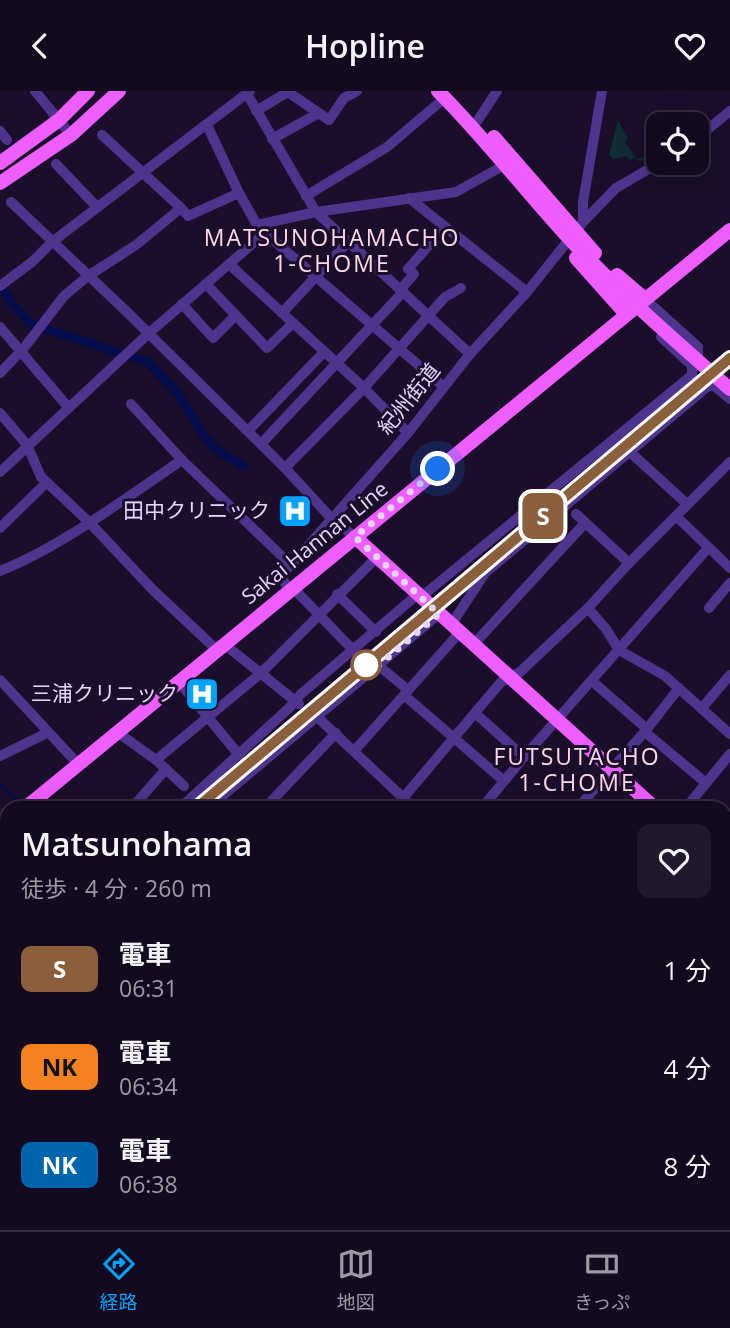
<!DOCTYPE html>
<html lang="ja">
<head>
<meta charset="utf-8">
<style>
  body { margin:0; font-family:"Open Sans","Noto Sans JP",sans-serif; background:#21182d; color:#f1f3f6; height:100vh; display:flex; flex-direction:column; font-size:26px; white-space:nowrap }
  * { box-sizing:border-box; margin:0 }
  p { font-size:23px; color:#9d9aa5 }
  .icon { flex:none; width:38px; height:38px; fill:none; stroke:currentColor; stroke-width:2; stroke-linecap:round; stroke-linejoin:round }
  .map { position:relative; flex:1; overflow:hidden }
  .details { position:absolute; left:0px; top:710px; width:732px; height:429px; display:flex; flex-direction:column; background:#140a20; border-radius:21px 21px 0 0; box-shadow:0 7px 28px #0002,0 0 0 2px #332b3e }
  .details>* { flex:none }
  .badge { padding:0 14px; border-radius:10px; font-size:24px; line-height:46px }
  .tools { position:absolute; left:646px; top:21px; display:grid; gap:14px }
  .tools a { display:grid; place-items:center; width:63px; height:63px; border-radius:14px; background:#140a20; box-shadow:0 7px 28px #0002,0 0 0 2px #332b3e; font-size:35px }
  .you { position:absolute; width:35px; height:35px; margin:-18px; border:5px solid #fff; border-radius:50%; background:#1a73e8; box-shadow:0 0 0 10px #1a73e833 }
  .map>.badge { position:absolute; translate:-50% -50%; box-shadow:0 0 0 4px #fff }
  .round { display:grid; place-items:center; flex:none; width:74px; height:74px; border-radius:14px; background:#21182d }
  .head { display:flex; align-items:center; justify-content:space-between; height:119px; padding:0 21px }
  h1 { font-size:33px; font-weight:600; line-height:52px }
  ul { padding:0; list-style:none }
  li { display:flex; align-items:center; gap:21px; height:98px; padding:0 21px }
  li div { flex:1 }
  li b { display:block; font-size:26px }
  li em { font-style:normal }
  li .badge { min-width:77px; font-weight:700; text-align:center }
  header { display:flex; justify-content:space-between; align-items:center; height:91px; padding:0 21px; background:#140a20; font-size:32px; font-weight:600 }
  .dock { display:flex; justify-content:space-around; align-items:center; height:98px; border-top:2px solid #332b3e; background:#140a20; font-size:19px; color:#9d9aa5 }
  .dock a { display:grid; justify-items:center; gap:4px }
  .dock .on { color:#02a3ff }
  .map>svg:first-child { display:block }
  .green { fill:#102c34 }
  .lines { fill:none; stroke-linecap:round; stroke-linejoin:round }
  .stream { stroke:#050c4b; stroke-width:2.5 }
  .canal { stroke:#050c4b; stroke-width:9 }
  .minor { stroke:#4f348d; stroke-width:10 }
  .major { stroke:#ed5dff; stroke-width:14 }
  .rail { stroke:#02a3ff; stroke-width:2.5; stroke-dasharray:10 9; stroke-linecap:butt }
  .line-casing { stroke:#fff; stroke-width:16 }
  .line { stroke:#8b5e3c; stroke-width:10 }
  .walk { stroke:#e6d6ff; stroke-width:7; stroke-dasharray:0 12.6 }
  .stop-dot { fill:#fff; stroke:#8b5e3c; stroke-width:3.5 }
  .labels { text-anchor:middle; stroke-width:6; stroke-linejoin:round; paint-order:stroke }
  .street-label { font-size:21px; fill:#e6d6ff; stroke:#1a0e2a }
  .poi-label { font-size:21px; fill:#e6d6ff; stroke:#1a0e2a; text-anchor:end }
  .neighbourhood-label { font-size:23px; letter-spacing:2px; fill:#ffd8e7; stroke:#1a0e2a }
</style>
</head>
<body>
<header><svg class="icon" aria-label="back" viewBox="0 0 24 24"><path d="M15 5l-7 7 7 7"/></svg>Hopline<svg class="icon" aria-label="heart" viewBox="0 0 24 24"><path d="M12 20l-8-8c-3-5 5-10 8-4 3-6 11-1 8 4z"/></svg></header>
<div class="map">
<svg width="730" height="1139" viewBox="0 0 730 1139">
  <rect width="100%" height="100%" fill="#1a0e2a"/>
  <g class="green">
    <polygon points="618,29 628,48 625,51 637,68 647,66 651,73 647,75 644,69 638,70 635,67 630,69 626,65 613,68 609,64"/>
    <polygon points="0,1075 7,1081 7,1132 58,1132 51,1139 0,1139"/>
  </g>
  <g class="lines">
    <polyline class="stream" points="0,693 17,709"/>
    <polyline class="canal" points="0,194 13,214 31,233 148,271 177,301 206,348 217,359 244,375"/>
    <g class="minor">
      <polyline points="35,0 71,44"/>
      <polyline points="247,3 316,121 470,263"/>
      <polyline points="256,20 288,1 329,29 344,7 357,0"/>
      <polyline points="478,29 497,0"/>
      <polyline points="207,34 239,102"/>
      <polyline points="0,40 7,49"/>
      <polyline points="102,44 181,117"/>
      <polyline points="272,48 319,22"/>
      <polyline points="696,48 730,20"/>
      <polyline points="56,73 97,116"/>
      <polyline points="306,105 387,56 440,11"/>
      <polyline points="409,107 527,201"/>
      <polyline points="11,111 127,221 285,377 331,427 355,446"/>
      <polyline points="583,131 583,111 602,0"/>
      <polyline points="257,134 316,121 456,101 499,77"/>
      <polyline points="229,173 364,297 408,342"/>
      <polyline points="206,193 267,257 293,232"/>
      <polyline points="0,195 32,171 52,151 250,0"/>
      <polyline points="401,198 414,183 408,178 445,136"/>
      <polyline points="645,208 698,256 698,263 691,270 686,269 661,246"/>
      <polyline points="182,213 213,247 236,224"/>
      <polyline points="282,222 348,151"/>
      <polyline points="0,236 68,316"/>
      <polyline points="0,282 24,257 64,205 88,185 136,154 181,117 188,125 239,102 257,134 265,142 444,296"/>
      <polyline points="131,313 182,369 291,474"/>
      <polyline points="0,322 27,354 41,386 89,431 153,499 217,559"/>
      <polyline points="248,340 324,261"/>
      <polyline points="261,353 403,201"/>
      <polyline points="630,361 687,413"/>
      <polyline points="285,377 364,297 445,206 461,197"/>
      <polyline points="0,381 149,242 265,142"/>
      <polyline points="576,423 629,472"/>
      <polyline points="676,425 730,477"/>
      <polyline points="0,437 47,391"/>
      <path d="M0 480C61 456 127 406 182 369"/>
      <polyline points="337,503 376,541"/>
      <polyline points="421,506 692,284 692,274 686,269"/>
      <polyline points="588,517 606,538 619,559 665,585 730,643"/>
      <polyline points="709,517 730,492"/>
      <polyline points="451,534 485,482 707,296 713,294 730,308"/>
      <polyline points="224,553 299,613"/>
      <polyline points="474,553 585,432"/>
      <polyline points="353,559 297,501 290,500 280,484 291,474 408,342 470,263 527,201 583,131 616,97 659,72"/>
      <polyline points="378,574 408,599"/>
      <polyline points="0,589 78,673"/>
      <polyline points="592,590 647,638"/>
      <polyline points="179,591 239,664"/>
      <polyline points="404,604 460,541"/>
      <polyline points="702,617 730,584"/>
      <polyline points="313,622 415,718"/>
      <polyline points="475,622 524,666"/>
      <polyline points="117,641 156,669 184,695"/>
      <polyline points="645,641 706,692"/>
      <polyline points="355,659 404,604 504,690"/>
      <polyline points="0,665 47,642"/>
      <polyline points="156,669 260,583 377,466"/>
      <polyline points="404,706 501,591 520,581 588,517 629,472 730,371"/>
      <polyline points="131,718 166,678"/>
      <polyline points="179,718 289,617 301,603 418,503"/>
      <polyline points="207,718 439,523"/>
      <polyline points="264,718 336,642"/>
      <polyline points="481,718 524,666 708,457"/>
      <polyline points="577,718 647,638 679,597"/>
      <polyline points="634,718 640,703"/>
      <polyline points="685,718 730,663"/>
      <polyline points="0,869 7,863"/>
      <polyline points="0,889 7,883"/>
      <polyline points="724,898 730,903"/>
      <polyline points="724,976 730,970"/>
      <polyline points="0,1000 7,993"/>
      <polyline points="0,1061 7,1067"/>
      <polyline points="79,1132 87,1139"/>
      <polyline points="276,1132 283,1139"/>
      <polyline points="477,1132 484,1139"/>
      <polyline points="673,1132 680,1139"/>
      <polyline points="409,1139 415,1132"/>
      <polyline points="581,1139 587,1132"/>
    </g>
    <g class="major">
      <path d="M438 0C487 49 529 105 577 156 625 206 678 252 730 298"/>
      <polyline points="494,46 595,162"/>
      <polyline points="0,72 59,29 88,0"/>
      <polyline points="0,92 71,44 119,0"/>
      <polyline points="576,167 626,223"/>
      <polyline points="617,184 645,208"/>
      <polyline points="355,446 656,718"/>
      <polyline points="24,718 730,139"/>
      <polyline points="0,737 7,732"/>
      <polyline points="724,780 730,785"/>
    </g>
    <g class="rail">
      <polyline points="188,718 730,261"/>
      <polyline points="0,882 7,876"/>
    </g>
  </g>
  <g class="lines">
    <g class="line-casing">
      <polyline id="line" points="195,718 730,267"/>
    </g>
    <use href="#line" class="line"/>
    <polyline class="walk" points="366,574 379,574 439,523 355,446 438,378"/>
  </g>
  <defs>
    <g id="hospital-square" transform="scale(1.75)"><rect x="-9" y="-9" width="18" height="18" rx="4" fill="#02a3ff" stroke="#1a0e2a"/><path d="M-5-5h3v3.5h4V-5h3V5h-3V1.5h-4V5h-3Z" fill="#fff"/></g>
  </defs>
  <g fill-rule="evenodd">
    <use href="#hospital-square" x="295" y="420"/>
    <use href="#hospital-square" x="202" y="603"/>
  </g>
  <circle class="stop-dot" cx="366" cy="574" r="14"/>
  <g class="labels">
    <g class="street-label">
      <text transform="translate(409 308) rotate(-51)" y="7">紀州街道</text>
      <text transform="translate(315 452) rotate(-39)" y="7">Sakai Hannan Line</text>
    </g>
    <g class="poi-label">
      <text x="270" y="427">田中クリニック</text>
      <text x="178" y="610">三浦クリニック</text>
    </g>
    <g class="neighbourhood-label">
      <text x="332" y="155">MATSUNOHAMACHO<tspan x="332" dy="26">1-CHOME</tspan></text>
      <text x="577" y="674">FUTSUTACHO<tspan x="577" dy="26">1-CHOME</tspan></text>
    </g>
  </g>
</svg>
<div class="tools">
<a><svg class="icon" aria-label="locate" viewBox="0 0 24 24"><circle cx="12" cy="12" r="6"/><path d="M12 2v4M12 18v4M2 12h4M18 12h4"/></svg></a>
</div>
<div class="you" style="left:438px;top:378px"></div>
<b class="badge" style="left:543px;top:425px;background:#8b5e3c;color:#fff">S</b>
<section class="details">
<div class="head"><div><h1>Matsunohama</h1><p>徒歩 · 4 分 · 260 m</p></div><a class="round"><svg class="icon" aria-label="heart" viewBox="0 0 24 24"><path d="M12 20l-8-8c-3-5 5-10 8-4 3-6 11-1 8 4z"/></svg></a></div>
<ul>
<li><span class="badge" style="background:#8b5e3c;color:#fff">S</span><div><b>電車</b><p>06:31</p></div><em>1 分</em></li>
<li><span class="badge" style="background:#f58220;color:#111">NK</span><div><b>電車</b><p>06:34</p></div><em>4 分</em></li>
<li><span class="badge" style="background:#0065af;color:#fff">NK</span><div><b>電車</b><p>06:38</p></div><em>8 分</em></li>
</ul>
</section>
</div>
<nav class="dock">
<a class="on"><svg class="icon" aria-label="directions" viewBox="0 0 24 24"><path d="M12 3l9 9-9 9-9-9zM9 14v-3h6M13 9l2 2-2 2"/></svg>経路</a>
<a><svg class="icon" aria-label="map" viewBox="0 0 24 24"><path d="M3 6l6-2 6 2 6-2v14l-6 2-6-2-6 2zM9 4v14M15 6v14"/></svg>地図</a>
<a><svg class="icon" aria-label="tickets" viewBox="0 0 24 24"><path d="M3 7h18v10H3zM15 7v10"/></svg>きっぷ</a>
</nav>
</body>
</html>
